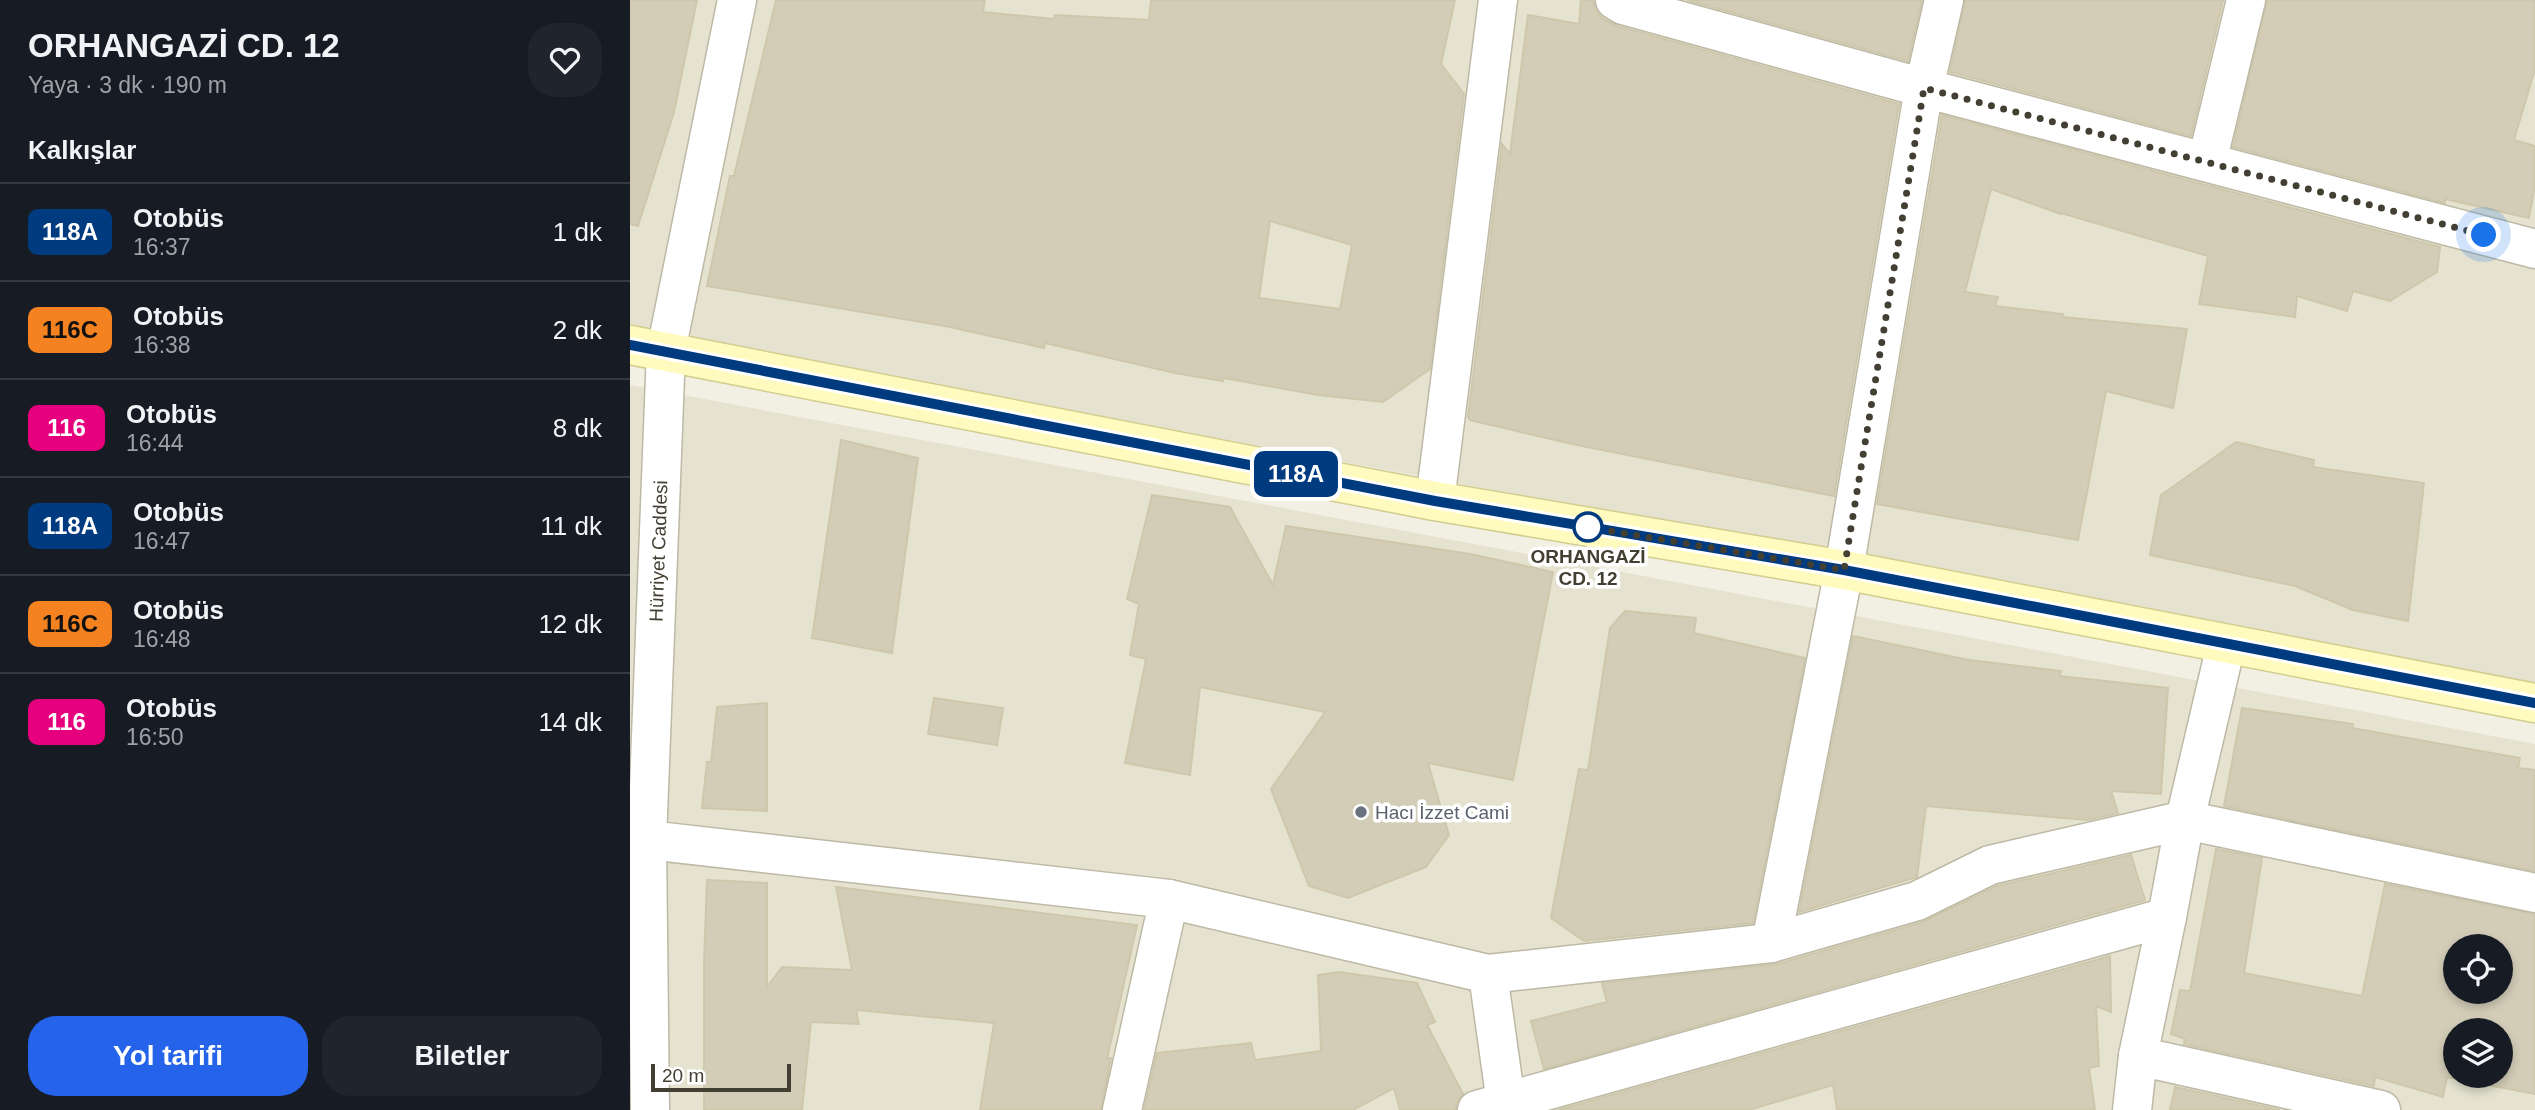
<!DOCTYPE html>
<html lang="tr">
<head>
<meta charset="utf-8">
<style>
  body { margin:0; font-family:Helvetica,sans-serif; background:#20242c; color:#f1f3f6; height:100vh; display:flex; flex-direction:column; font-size:26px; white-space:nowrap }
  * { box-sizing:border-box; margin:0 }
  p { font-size:23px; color:#9ea1a6 }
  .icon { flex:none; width:38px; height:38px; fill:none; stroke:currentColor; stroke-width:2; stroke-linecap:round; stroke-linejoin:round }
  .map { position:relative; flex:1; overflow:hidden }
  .sheet { display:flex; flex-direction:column; background:#171b24; width:630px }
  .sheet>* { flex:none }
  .badge { padding:0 14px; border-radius:10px; font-size:24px; line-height:46px }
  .controls { position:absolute; left:1813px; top:934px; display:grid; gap:14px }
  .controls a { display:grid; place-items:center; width:70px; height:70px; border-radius:50%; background:#171b24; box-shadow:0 4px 10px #0003; font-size:35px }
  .scale { position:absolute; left:21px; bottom:18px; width:140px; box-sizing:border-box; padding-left:7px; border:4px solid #434033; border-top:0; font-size:19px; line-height:24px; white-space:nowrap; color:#434033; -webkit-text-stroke:5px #fff; paint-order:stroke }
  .you { position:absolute; width:35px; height:35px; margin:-18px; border:5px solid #fff; border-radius:50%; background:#1a73e8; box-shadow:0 0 0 10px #1a73e833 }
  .map>.badge { position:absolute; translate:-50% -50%; box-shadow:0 0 0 4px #fff }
  h2 { padding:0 28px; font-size:26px; line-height:63px }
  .round { display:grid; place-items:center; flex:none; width:74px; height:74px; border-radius:28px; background:#20242c }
  .headline { display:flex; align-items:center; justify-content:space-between; height:119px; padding:0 28px }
  h1 { font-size:33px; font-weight:700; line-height:52px }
  .cta { display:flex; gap:14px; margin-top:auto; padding:14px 28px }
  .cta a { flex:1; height:80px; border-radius:28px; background:#2563eb; color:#fff; font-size:28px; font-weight:700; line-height:80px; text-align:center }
  .cta a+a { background:#20242c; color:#f1f3f6 }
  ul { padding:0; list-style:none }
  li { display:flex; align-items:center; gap:21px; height:98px; padding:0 28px; border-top:2px solid #363941 }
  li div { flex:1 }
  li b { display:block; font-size:26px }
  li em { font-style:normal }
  li .badge { min-width:77px; font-weight:700; text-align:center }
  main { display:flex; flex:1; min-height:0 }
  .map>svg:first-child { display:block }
  .residential { fill:#e5e3d0; fill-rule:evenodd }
  .building { fill:#d3cdb8; stroke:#cec7ab; stroke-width:2; fill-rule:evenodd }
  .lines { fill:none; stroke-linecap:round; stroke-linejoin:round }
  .street-casing { stroke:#bdb9a5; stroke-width:41 }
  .secondary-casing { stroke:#d2cd91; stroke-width:41 }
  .street { stroke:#fff; stroke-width:38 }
  .secondary { stroke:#fffbbf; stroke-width:38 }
  .line-casing { stroke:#fff; stroke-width:16 }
  .line { stroke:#003b80; stroke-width:10 }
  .walk { stroke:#434033; stroke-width:7; stroke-dasharray:0 12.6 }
  .stop-dot { fill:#fff; stroke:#003b80; stroke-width:3.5 }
  .worship-dot { fill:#6b7280; stroke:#fff; stroke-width:2.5 }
  .labels { text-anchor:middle; stroke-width:7; stroke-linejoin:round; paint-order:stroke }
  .street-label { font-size:19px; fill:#434033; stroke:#fff }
  .stop-label { font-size:19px; font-weight:bold; fill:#434033; stroke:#fff }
  .worship-label { font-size:19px; fill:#5b616d; stroke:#fff; text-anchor:start }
</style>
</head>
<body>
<main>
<section class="sheet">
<div class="headline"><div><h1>ORHANGAZİ CD. 12</h1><p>Yaya · 3 dk · 190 m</p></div><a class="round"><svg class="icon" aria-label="heart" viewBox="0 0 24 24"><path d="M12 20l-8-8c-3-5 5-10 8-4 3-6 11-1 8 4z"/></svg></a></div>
<h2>Kalkışlar</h2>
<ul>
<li><span class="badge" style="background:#003b80;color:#fff">118A</span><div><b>Otobüs</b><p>16:37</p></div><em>1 dk</em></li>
<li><span class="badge" style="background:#f58220;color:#111">116C</span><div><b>Otobüs</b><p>16:38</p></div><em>2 dk</em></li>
<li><span class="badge" style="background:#e6007e;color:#fff">116</span><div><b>Otobüs</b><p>16:44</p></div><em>8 dk</em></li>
<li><span class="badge" style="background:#003b80;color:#fff">118A</span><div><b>Otobüs</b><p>16:47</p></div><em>11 dk</em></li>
<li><span class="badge" style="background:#f58220;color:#111">116C</span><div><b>Otobüs</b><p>16:48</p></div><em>12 dk</em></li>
<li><span class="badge" style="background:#e6007e;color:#fff">116</span><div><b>Otobüs</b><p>16:50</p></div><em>14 dk</em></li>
</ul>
<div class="cta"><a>Yol tarifi</a><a>Biletler</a></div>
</section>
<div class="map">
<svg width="1905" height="1110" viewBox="0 0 1905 1110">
  <rect width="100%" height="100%" fill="#f1f0e2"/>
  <g class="residential">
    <polygon points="0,0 1905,0 1905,687 0,327"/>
    <path d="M0 385 1905 744V1110H0ZM1825 947H1871V992H1825ZM1825 1031H1871V1076H1825Z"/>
  </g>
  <g class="building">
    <polygon points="0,0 67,0 44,112 8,226 0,224"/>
    <path d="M146 0H355L353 12 424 19 425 15 519 20 521 0H825L811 64 834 94 800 369 753 402 688 395 594 378 593 381 545 373 415 343 414 348 315 326 77 286 100 176H104ZM640 221 722 245 710 309 629 298Z"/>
    <polygon points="951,0 963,0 966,11 973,19 987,26 1269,104 1204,496 942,444 840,420 838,417 872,144 880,154 898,15 949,24"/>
    <polygon points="1057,0 1292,0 1278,61"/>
    <polygon points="1335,0 1593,0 1561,136 1320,72"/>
    <polygon points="1637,0 1905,0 1905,69 1884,140 1905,146 1905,185 1899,218 1815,199 1815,203 1603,147"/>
    <polygon points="1312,115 1810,247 1807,272 1760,301 1723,291 1717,311 1667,296 1665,317 1569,304 1578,256 1431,213 1431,214 1361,189 1335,292 1368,297 1365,306 1433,314 1432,317 1557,329 1543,408 1476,391 1448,540 1247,504"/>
    <polygon points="211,440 288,458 262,653 182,638"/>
    <polygon points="1606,442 1684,460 1683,467 1794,483 1778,621 1723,610 1665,586 1520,555 1531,495"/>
    <polygon points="522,495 600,507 643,585 656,526 840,554 923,572 883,780 798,763 819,835 796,867 718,898 679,886 641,789 695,712 570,687 560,775 495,763 516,659 500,655 509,604 497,599"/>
    <polygon points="995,611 1066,618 1064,633 1175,658 1123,923 954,941 921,918 949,769 958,770 980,628"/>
    <polygon points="1223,636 1339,660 1431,671 1430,676 1538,688 1531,794 1481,791 1488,813 1457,820 1296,806 1287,877 1169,912"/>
    <polygon points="304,698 373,708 367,745 298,734"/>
    <polygon points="137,703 137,811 72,808 77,762 81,762 87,707"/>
    <polygon points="1612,708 1723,724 1722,728 1890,758 1888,768 1905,770 1905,871 1594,806"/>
    <path d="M1586 849 1632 858 1614 973 1732 996 1755 884 1905 914V1094L1817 1077 1813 1097 1745 1077 1744 1086 1554 1044 1555 1039 1541 1034 1550 990 1560 991ZM1825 947H1871V992H1825ZM1825 1031H1871V1076H1825Z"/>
    <polygon points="1501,855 1515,900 914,1069 901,1021 977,1002 972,983 1147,964 1293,922 1367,886"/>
    <polygon points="77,880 137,883 137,987 152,967 222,970 206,887 507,925 477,1059 481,1058 471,1110 350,1110 364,1023 226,1010 229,1024 181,1022 172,1110 74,1110 74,964"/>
    <polygon points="1480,956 1481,1012 1466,1006 1469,1066 1459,1068 1465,1110 1207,1110 1203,1085 1119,1110 928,1110"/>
    <polygon points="709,972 787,983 805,1022 797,1025 833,1094 826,1104 826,1110 770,1110 764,1088 723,1110 514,1110 527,1053 621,1043 625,1060 691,1051 688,975"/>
    <polygon points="1545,1087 1650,1110 1540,1110"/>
  </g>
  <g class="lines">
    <g class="street-casing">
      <g id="street">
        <polyline points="985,0 993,5 1294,88 1905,249"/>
        <polyline points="1577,162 1616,0"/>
        <polyline points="805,501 868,0"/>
        <polyline points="1596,645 1555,820 1537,917 1508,1056 1751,1110"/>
        <polyline points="0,838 539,899 858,974 1141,943 1287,901 1360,865 1555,820 1905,893"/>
        <polyline points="1141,943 1214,570 1294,88 1314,0"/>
        <polyline points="858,974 877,1110"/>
        <polyline points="20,1110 17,840 36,351 107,0"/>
        <polyline points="492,1110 539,899"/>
        <polyline points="847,1110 1537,917"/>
        <polyline points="1502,1110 1508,1056"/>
      </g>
    </g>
    <g class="secondary-casing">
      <polyline id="secondary" points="0,345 805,501 1214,570 1905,703"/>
    </g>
    <use href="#street" class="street"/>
    <use href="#secondary" class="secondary"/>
  </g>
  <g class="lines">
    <g class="line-casing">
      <polyline id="line" points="0,345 805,501 1214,570 1905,703"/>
    </g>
    <use href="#line" class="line"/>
    <polyline class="walk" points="958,527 945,525 1214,570 1294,88 1854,235"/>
  </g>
  <circle class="stop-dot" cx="958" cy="527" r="14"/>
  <circle class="worship-dot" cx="731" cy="812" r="7"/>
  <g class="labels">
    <g class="street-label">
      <text transform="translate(28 551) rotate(-88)" y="7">Hürriyet Caddesi</text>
    </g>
    <g class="stop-label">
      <text x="958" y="563">ORHANGAZİ<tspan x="958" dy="22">CD. 12</tspan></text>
    </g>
    <g class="worship-label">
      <text x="745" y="819">Hacı İzzet Cami</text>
    </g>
  </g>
</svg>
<div class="controls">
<a><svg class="icon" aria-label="locate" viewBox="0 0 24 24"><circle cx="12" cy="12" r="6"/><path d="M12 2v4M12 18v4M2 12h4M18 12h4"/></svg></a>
<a><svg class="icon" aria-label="layers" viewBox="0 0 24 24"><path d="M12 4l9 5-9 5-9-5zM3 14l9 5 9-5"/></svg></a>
</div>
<div class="scale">20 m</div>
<div class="you" style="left:1854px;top:235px"></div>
<b class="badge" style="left:666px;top:474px;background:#003b80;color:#fff">118A</b>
</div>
</main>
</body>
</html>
